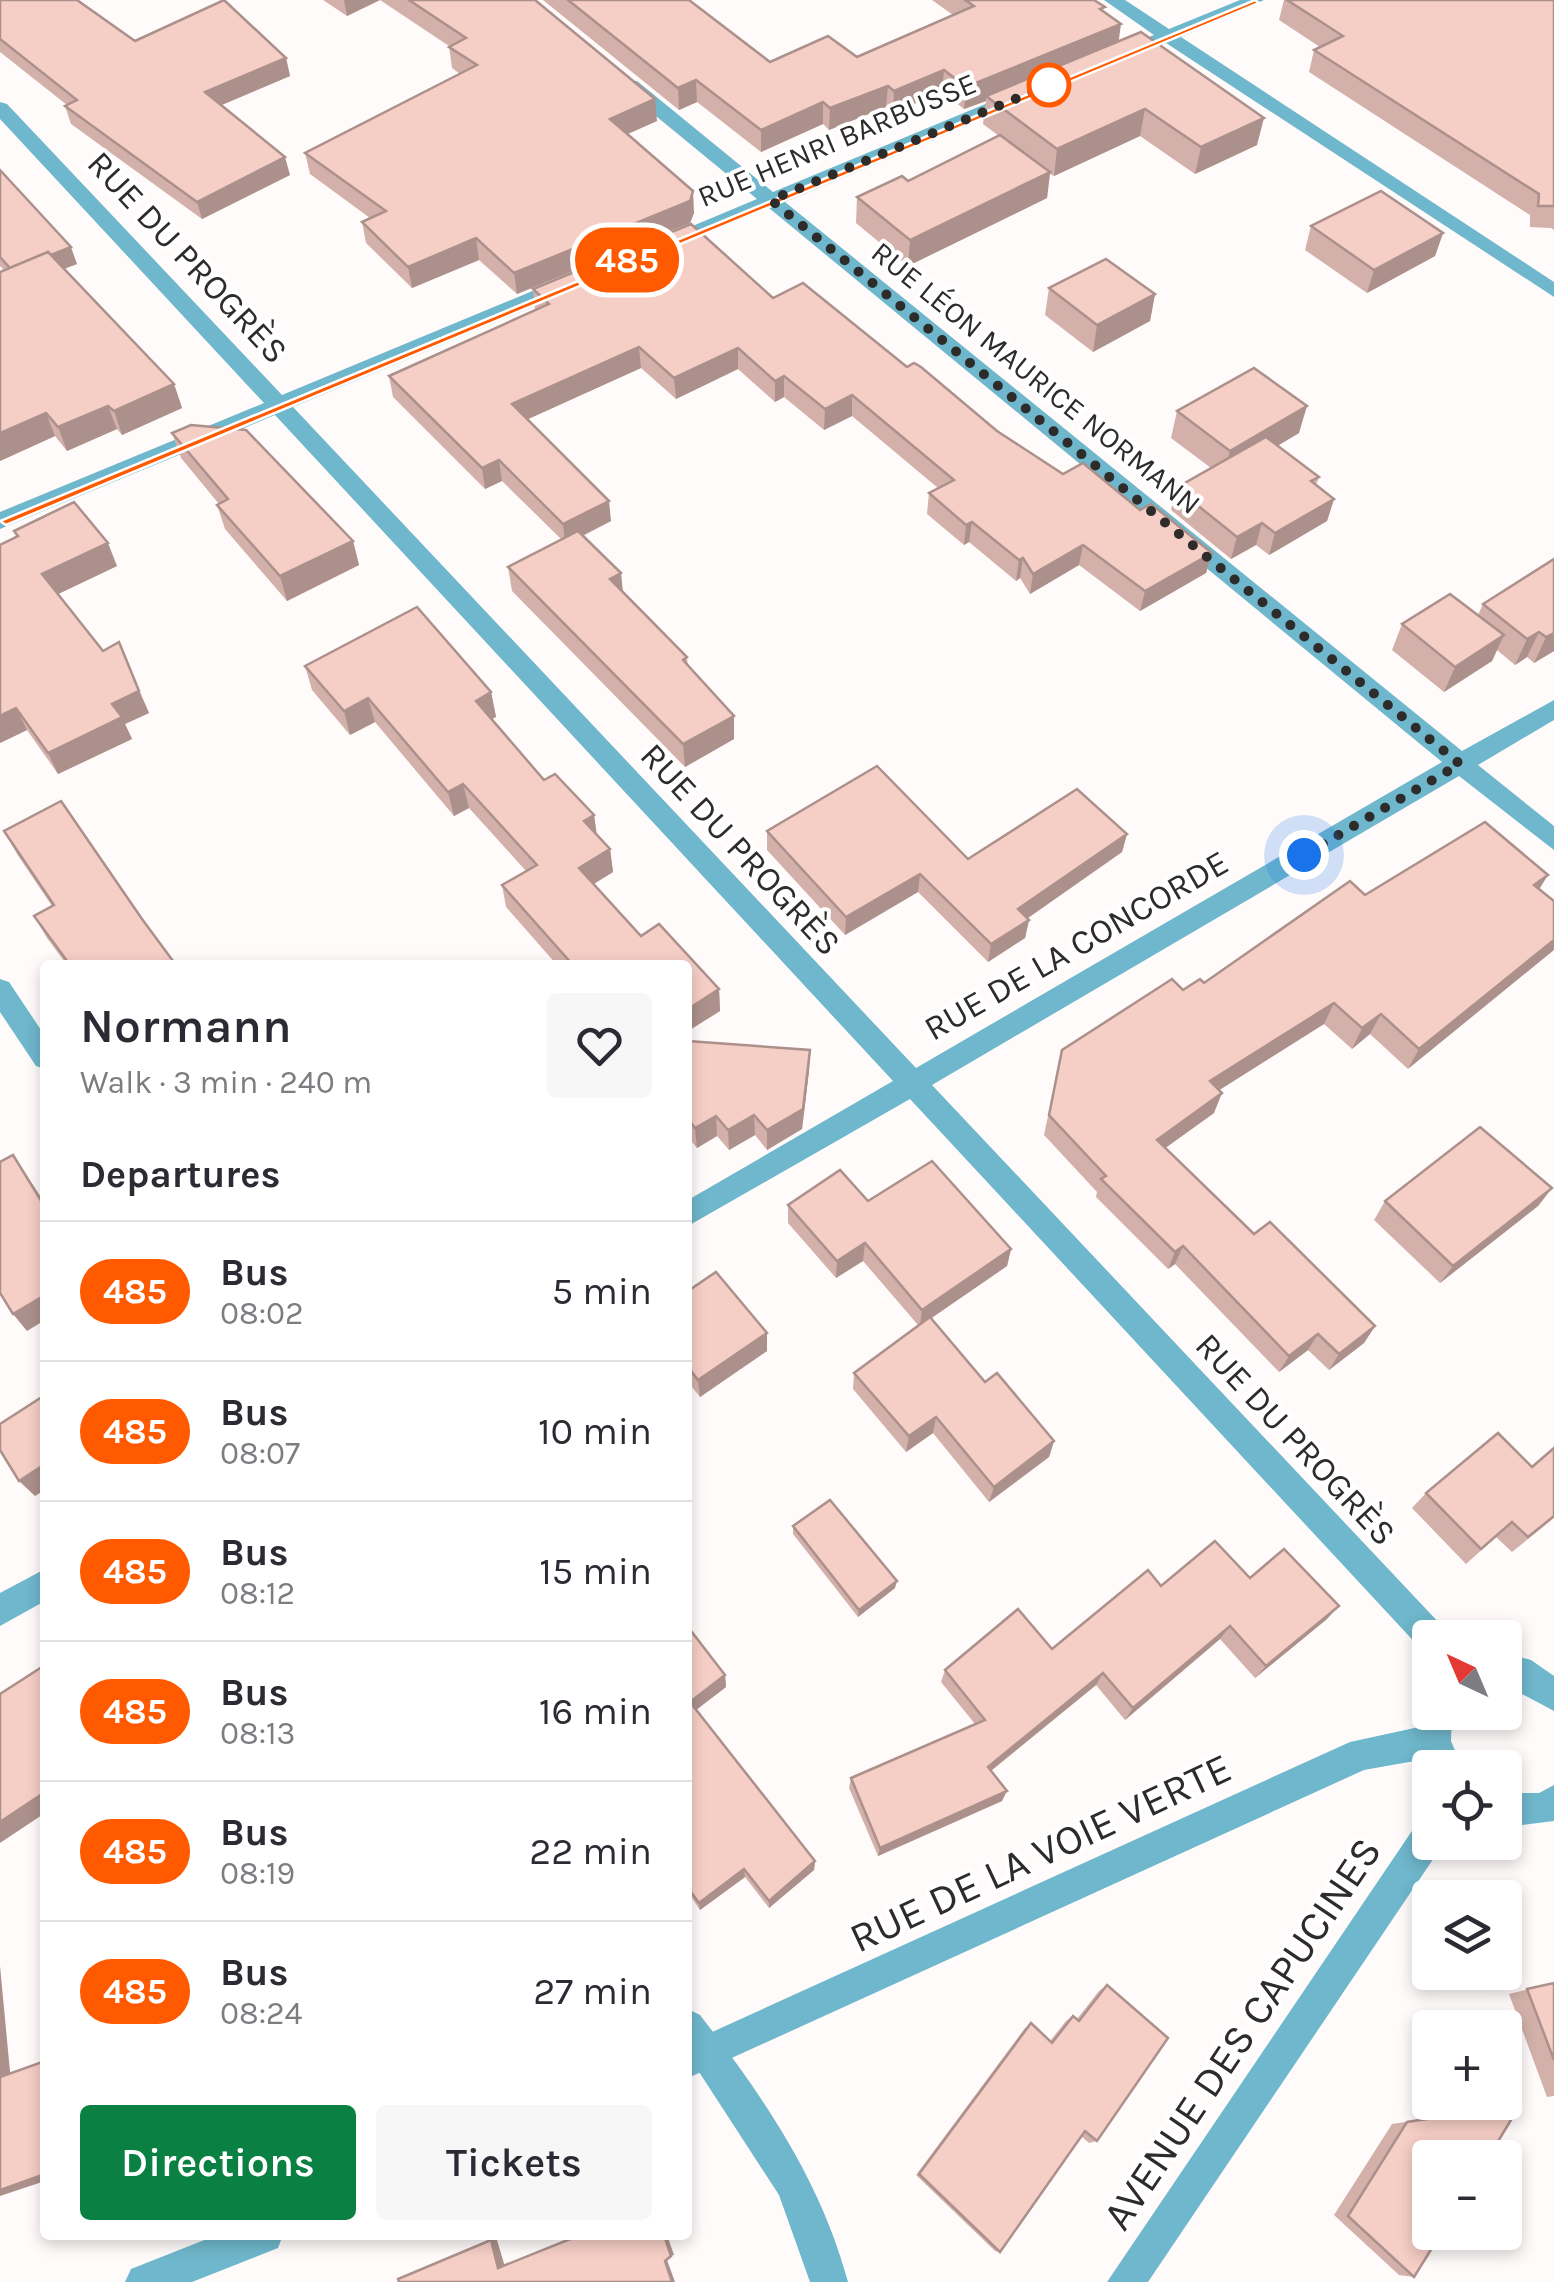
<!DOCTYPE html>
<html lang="en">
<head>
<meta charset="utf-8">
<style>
  body { margin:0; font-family:Karla,sans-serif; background:#f7f7f7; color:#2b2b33; height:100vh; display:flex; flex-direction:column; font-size:38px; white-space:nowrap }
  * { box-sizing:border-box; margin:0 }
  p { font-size:32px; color:#7c7c81 }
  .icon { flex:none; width:55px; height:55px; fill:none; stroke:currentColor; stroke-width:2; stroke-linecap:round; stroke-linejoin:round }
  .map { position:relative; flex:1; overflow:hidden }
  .details { position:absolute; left:40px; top:960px; width:652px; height:1280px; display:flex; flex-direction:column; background:#fff; border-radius:10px; box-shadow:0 5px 15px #0003 }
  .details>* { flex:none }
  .badge { padding:0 20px; border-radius:32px; font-size:35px; line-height:65px }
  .needle { width:65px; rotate:316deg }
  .fabs { position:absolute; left:1412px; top:1620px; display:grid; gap:20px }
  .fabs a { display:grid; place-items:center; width:110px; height:110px; border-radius:10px; background:#fff; box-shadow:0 5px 15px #0003; font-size:50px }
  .you { position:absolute; width:50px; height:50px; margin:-25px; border:8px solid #fff; border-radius:50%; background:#1a73e8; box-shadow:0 0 0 15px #1a73e833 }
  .map>.badge { position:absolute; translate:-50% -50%; box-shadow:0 0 0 5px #fff }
  h2 { padding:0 40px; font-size:38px; line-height:90px }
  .round { display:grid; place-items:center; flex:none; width:105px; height:105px; border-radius:10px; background:#f7f7f7 }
  .headline { display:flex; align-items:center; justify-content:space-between; height:170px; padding:0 40px }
  h1 { font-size:48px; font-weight:600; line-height:75px }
  .cta { display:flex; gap:20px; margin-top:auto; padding:20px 40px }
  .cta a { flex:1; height:115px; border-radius:10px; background:#0b8043; color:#fff; font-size:40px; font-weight:600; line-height:115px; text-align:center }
  .cta a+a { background:#f7f7f7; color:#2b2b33 }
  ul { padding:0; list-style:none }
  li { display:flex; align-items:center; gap:30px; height:140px; padding:0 40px; border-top:2px solid #e1e1e2 }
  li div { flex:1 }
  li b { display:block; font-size:38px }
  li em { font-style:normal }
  li .badge { min-width:110px; font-weight:700; text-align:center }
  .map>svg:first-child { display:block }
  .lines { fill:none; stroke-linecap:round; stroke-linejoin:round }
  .minor { fill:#6fb7cc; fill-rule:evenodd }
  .tertiary { fill:#6fb7cc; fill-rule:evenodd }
  .wall { fill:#d3b1aa }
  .shaded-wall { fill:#ac908b }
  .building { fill:#f5cec6; stroke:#ac908b; stroke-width:2.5 }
  .line { fill:#ff5a00; stroke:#fff; stroke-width:2.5 }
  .walk { stroke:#2d2c2b; stroke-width:10; stroke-dasharray:0 18 }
  .stop-dot { fill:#fff; stroke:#ff5a00; stroke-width:5 }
  .labels { text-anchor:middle; stroke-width:8; stroke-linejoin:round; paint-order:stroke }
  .far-street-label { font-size:30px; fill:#2d2c2b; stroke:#fff }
  .street-label { font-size:35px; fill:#2d2c2b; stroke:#fff }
  .near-street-label { font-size:42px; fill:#2d2c2b; stroke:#fff }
</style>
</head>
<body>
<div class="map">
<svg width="1554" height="2282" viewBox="0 0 1554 2282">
  <rect width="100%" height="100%" fill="#fffbfa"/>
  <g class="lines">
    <g class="minor">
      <polygon points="1104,0 1125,0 1169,29 1240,0 1264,0 1181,37 1554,282 1554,297 1166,43 1129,58 1117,58 1117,50 1154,35"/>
      <polygon points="623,81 637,81 773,192 1012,93 1026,93 1026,101 785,202 1462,751 1554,700 1554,720 1478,765 1554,826 1554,850 1459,776 932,1085 1443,1627 1448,1638 1430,1638 1430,1653 1421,1649 910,1099 688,1226 688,1200 893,1081 275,415 0,529 0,512 264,403 0,119 0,102 7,104 282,395 559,280 573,280 573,290 293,407 916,1068 1442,762 769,208 673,248 659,248 659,240 757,199 623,89"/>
      <polygon points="0,979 9,982 45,1036 45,1069 36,1066 0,1012"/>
      <polygon points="45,1569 45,1601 0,1626 0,1593"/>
      <polygon points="1430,1817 1430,1842 1443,1842 1442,1846 1148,2282 1107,2282 1418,1822"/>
      <path d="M688 2009 700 2015C763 2096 821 2181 848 2282H810L779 2195 688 2055Z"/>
    </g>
    <g class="tertiary">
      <polygon points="1505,1653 1531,1660 1554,1676 1554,1711 1505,1685"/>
      <polygon points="1430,1698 1430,1712 1452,1712 1451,1741 1462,1768 1430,1769 1426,1759 1364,1770 688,2078 688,2043 1350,1742 1419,1727 1420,1712"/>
      <polygon points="1554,1785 1554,1821 1505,1827 1505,1793 1539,1793"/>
      <polygon points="217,2235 283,2235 278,2248 192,2282 125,2282 131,2269"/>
    </g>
  </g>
  <g class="wall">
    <polygon points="0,0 135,41 286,58 290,76 221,105 290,175 202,219 71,124 65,106 67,105 0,52"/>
    <polygon points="323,0 535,0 657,121 627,134 694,213 690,223 517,294 479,260 412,288 366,243 362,222 370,218 310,174 305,153 460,74 452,68 449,46 380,0 347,16"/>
    <polygon points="543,0 689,0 770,62 857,57 953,15 932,0 1094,0 1104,12 1119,41 1257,145 1195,174 1140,136 1054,176 1050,174 1047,198 908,266 856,223 857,197 908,181 999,136 983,124 986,101 964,109 942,92 893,113 886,107 829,130 823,124 761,152 697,102 679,110"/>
    <polygon points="1284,0 1554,0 1554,230 1551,228 1530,227 1530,215 1309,72 1314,50 1320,47 1279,20"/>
    <polygon points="0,170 77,264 64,268 174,384 182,408 122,435 117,429 67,451 55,436 0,461 4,270 0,266"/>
    <polygon points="1311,226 1443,233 1435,256 1367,293 1305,250"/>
    <polygon points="1049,288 1155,294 1150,321 1093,352 1045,315"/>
    <polygon points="533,289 773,298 907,367 997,431 1063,474 1140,510 1212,553 1206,573 1140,611 1079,565 1030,594 1020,578 1016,581 969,542 964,545 927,514 929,493 938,488 852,416 824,430 784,397 775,402 738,369 676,399 641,368 528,419 611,521 583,536 621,573 623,592 687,657 688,666 734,739 685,767 512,591 508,567 561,539 502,481 485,489 393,397 389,376 535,310"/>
    <polygon points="1177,411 1299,433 1277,446 1319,477 1316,485 1334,499 1327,521 1269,555 1256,545 1231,559 1171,510 1176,488 1211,468 1171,438"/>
    <polygon points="172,433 353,541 359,565 287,601 225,529 217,505 219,504 181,458"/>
    <polygon points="14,531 117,566 58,594 103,651 119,642 149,713 125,724 132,739 58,774 27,730 0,743 16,537"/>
    <polygon points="1554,559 1554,651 1534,663 1527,657 1515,665 1497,650 1492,661 1444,692 1392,650 1402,624 1478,615 1483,604"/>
    <polygon points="417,607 491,692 496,717 491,719 544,780 555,774 594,815 597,835 610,849 613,872 594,884 641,936 659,924 719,989 720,1011 688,1031 688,965 557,965 506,907 502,885 526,871 469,808 454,816 375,722 350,735 312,690 305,666"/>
    <polygon points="4,831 142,919 176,965 67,965 47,938 34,916 52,906 17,854"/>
    <polygon points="767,831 968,859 1127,834 1122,852 1028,918 1029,920 1025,938 988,962 918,892 845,935 767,850"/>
    <polygon points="1548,875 1408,1069 1370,1034 1352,1049 1324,1024 1219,1090 1214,1113 1165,1148 1254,1234 1375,1326 1364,1343 1329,1370 1308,1350 1279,1372 1175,1264 1168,1269 1096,1197 1097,1192 1044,1135 1062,1050 1183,990 1204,983 1365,895"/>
    <polygon points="688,1041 810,1050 809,1071 802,1129 767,1150 755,1135 729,1150 717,1136 697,1148 688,1137"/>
    <polygon points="1552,1188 1538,1206 1440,1283 1374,1220 1385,1201"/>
    <polygon points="868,1201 1011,1249 1007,1266 931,1318 985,1382 1054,1441 1049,1457 989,1502 933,1433 906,1452 853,1389 854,1373 918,1325 863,1261 836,1278 788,1223 788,1205"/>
    <polygon points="688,1291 767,1351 700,1397 688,1382"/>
    <polygon points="1532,1467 1554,1518 1512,1552 1496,1537 1466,1564 1412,1508 1426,1493"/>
    <polygon points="793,1526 895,1588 858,1617 793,1534"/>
    <polygon points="1250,1578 1327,1619 1255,1678 1220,1639 1125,1720 1096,1685 991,1771 1002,1801 878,1856 849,1788 851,1778 975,1724 941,1682 945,1670 1052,1649 1161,1586"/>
    <polygon points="688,1627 725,1675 726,1687 696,1710 815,1861 814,1870 769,1908 745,1877 700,1910 688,1892"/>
    <polygon points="1554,1983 1554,2096 1547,2097 1509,1994"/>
    <polygon points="1107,1985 1097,2141 1089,2143 1081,2136 1000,2252 995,2251 916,2175 1025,2028 1031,2023 1050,2041 1066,2021 1073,2016 1077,2019 1099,1991"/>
    <polygon points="1520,2105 1414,2277 1399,2275 1334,2215 1392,2124"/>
  </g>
  <g class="shaded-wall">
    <polygon points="344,0 380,0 347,16"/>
    <polygon points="1121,24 1118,46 986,96 986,101 964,109 966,87"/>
    <polygon points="286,58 290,76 210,110 205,92"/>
    <polygon points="944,70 942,92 893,113 894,91"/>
    <polygon points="696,80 697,102 679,110 678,88"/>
    <polygon points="888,86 886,107 829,130 830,108"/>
    <polygon points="655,99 657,121 612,141 610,119"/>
    <polygon points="823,102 823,124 761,152 761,130"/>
    <polygon points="1145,109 1140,136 1054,176 1057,149"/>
    <polygon points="1264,118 1257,145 1195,174 1201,147"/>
    <polygon points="285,157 290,175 202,219 197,202"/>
    <polygon points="1050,172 1047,198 908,266 910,240"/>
    <polygon points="693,191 694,213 690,223 517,294 514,273"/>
    <polygon points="1443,233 1435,256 1367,293 1374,270"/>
    <polygon points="476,238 479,260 412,288 408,267"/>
    <polygon points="71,247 77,264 18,287 12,270"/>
    <polygon points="1155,294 1150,321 1093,352 1097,325"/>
    <polygon points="639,347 641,368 515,425 512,404"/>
    <polygon points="738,348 738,369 676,399 674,378"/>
    <polygon points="784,376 784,397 775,402 775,381"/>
    <polygon points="174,384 182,408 122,435 114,411"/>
    <polygon points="852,395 852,416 824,430 825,409"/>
    <polygon points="108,406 117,429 67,451 58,427"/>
    <polygon points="1307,406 1299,433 1223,478 1230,451"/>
    <polygon points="46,413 55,436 0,461 0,433"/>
    <polygon points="499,460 502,481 485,489 482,468"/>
    <polygon points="1334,499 1327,521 1269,555 1275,533"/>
    <polygon points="609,501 611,521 565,544 563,524"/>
    <polygon points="972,522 969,542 964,545 966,525"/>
    <polygon points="1262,523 1256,545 1231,559 1237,537"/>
    <polygon points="353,541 359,565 287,601 280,576"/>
    <polygon points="108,543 117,566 52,597 42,574"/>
    <polygon points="1083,545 1079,565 1030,594 1033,574"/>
    <polygon points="1212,553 1206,573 1140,611 1145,591"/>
    <polygon points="1023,558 1020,578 1016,581 1019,560"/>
    <polygon points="621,573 623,597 610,579"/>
    <polygon points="1539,632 1527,657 1515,665 1527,639"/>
    <polygon points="1554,633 1554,651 1534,663 1546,637"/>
    <polygon points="1504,635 1492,661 1444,692 1455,667"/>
    <polygon points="139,691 149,713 125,724 132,739 58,774 48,753 112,704"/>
    <polygon points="491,692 496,717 480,725 476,701"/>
    <polygon points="368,698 375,722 350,735 344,711"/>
    <polygon points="16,708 27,730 0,743 0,716"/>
    <polygon points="734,716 734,739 685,767 683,744"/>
    <polygon points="463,784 469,808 454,816 448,792"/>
    <polygon points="594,815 597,838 584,821"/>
    <polygon points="1127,834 1122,852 1015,927 1018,909"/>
    <polygon points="610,849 613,872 582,891 579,868"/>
    <polygon points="920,874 918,892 845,935 846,917"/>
    <polygon points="1548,875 1535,896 1534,885"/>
    <polygon points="1029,920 1025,938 988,962 991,944"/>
    <polygon points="1554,940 1554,950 1408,1069 1419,1049"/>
    <polygon points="719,989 720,1011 688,1031 688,1009"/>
    <polygon points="1334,1003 1324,1024 1202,1101 1210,1081"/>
    <polygon points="1381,1014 1370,1034 1352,1049 1362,1028"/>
    <polygon points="810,1050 809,1071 802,1129 767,1150 767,1130"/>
    <polygon points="1222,1093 1214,1113 1150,1159 1157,1140"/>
    <polygon points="754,1115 755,1135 729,1150 728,1130"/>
    <polygon points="716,1116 717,1136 697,1148 695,1128"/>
    <polygon points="13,1155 45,1203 45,1207"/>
    <polygon points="1552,1188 1538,1206 1440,1283 1453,1266"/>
    <polygon points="865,1243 863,1261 836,1278 837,1261"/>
    <polygon points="1183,1246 1175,1264 1168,1269 1175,1252"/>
    <polygon points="1011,1249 1007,1266 920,1326 922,1310"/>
    <polygon points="45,1295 45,1320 27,1331 13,1314"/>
    <polygon points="1375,1326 1364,1343 1329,1370 1339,1354"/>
    <polygon points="767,1333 767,1351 700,1397 698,1380"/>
    <polygon points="1318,1334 1308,1350 1279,1372 1289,1356"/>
    <polygon points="936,1417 933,1433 906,1452 909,1436"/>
    <polygon points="1054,1441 1049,1457 989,1502 994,1487"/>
    <polygon points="45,1464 45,1490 35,1496 19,1481"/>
    <polygon points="897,1581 895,1588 858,1617 859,1610"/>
    <polygon points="1339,1606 1327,1619 1255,1678 1266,1666"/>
    <polygon points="1230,1626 1220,1639 1125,1720 1133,1708"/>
    <polygon points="1103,1673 1096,1685 983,1777 988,1767"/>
    <polygon points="725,1675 726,1687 692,1713 690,1702"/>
    <polygon points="1007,1791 1002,1801 878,1856 880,1848"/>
    <polygon points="45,1792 45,1813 0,1843 0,1822"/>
    <polygon points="815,1861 814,1870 769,1908 769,1901"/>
    <polygon points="744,1869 745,1877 700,1910 699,1903"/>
    <polygon points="0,1966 11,2082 0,2081"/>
    <polygon points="45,2174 45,2181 0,2196 0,2190"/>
    <polygon points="664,2235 667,2235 674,2255 671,2256"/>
    <polygon points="491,2240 497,2240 505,2267 498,2268"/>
    <polygon points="667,2260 675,2282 672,2282 665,2261"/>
  </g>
  <g class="building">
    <polygon points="0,0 77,0 135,41 224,0 286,58 205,92 285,157 197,202 65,106 77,100 0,39"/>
    <polygon points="409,0 535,0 655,99 610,119 693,191 690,201 514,273 476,238 408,267 362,222 386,211 305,153 477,65 449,47 466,38"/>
    <polygon points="568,0 689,0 770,62 828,36 857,57 974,6 965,0 1094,0 1105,7 1100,9 1121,24 966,87 944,70 894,91 888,86 830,108 823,102 761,130 696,80 678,88"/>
    <polygon points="1287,0 1554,0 1554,206 1538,206 1539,194 1314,50 1343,36"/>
    <polygon points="1141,32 1264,118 1201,147 1145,109 1057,149 986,96"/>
    <polygon points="1000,135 1050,172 910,240 857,197 902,176 908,181"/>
    <polygon points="0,170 71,247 51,255 48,252 10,268 0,257"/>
    <polygon points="1381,191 1443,233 1374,270 1311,226"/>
    <polygon points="691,224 773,298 803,283 907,367 914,363 921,367 997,431 1063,474 1083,463 1140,510 1151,504 1212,553 1145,591 1083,545 1033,574 1023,558 1019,560 972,522 966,525 929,493 954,480 852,395 825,409 784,376 775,381 738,348 674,378 639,347 512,404 609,501 563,524 499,460 482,468 389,376 549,304 533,289"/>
    <polygon points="48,252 174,384 114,411 108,406 58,427 46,413 0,433 0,272"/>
    <polygon points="1106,259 1155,294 1097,325 1049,288"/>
    <polygon points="1254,368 1307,406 1230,451 1177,411"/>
    <polygon points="191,425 246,430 353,541 280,576 217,505 228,499 172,433"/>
    <polygon points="1266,437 1319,477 1311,481 1334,499 1275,533 1262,523 1237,537 1176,488"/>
    <polygon points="74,502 108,543 42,574 103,651 119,642 139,691 112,704 122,717 48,753 16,708 0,716 0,545 18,536 14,531"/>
    <polygon points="578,531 621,573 610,579 687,657 683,660 734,716 683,744 508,567"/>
    <polygon points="1554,559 1554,633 1546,637 1539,632 1527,639 1483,604"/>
    <polygon points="1450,594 1504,635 1455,667 1402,624"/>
    <polygon points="417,607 491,692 476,701 544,780 555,774 594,815 584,821 610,849 579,868 641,936 659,924 719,989 688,1009 688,965 573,965 502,885 537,865 463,784 448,792 368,698 344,711 305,666"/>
    <polygon points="877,766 968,859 1077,789 1127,834 1018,909 1029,920 991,944 920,874 846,917 767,831"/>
    <polygon points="61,801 142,919 176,965 70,965 34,916 54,905 4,831"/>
    <polygon points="1485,822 1548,875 1534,885 1554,901 1554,940 1419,1049 1381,1014 1362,1028 1334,1003 1210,1081 1222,1093 1157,1140 1254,1234 1270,1222 1375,1326 1339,1354 1318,1334 1289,1356 1183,1246 1175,1252 1101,1179 1106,1176 1049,1115 1062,1050 1172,979 1183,990 1200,979 1204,983 1350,881 1365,895"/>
    <polygon points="688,1041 810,1050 803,1109 767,1130 754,1115 728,1130 716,1116 695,1128 688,1119"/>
    <polygon points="1480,1127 1552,1188 1453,1266 1385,1201"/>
    <polygon points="13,1155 45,1207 45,1295 13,1314 0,1293 0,1162"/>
    <polygon points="932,1161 1011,1249 922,1310 865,1243 837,1261 788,1205 840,1170 868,1201"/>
    <polygon points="716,1272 767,1333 698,1380 688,1367 688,1291"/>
    <polygon points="930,1317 985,1382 997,1373 1054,1441 994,1487 936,1417 909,1436 854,1373"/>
    <polygon points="45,1395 45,1464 19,1481 0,1450 0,1424"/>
    <polygon points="1498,1433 1532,1467 1554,1448 1554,1516 1528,1537 1512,1522 1481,1549 1426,1493"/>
    <polygon points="830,1500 897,1581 859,1610 793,1526"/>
    <polygon points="1215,1541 1250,1578 1284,1549 1339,1606 1266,1666 1230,1626 1133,1708 1103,1673 988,1767 1007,1791 880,1848 851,1778 985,1720 945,1670 1018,1609 1052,1649 1148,1570 1161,1586"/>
    <polygon points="688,1627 725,1675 690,1702 815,1861 769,1901 744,1869 699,1903 688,1888"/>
    <polygon points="45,1665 45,1792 0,1822 0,1694"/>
    <polygon points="1554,1983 1554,2060 1527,1989"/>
    <polygon points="1107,1985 1168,2038 1097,2141 1085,2131 1000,2252 919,2174 1031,2023 1052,2043 1073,2016 1079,2021"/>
    <polygon points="45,2061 45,2174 0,2190 0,2077"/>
    <polygon points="1520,2105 1488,2158 1430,2158 1430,2232 1442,2232 1414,2277 1348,2216 1407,2122"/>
    <polygon points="580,2235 664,2235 671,2256 665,2261 672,2282 399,2282 398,2279 491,2240 498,2268"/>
  </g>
  <polygon class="line" points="1255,0 1259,3 6,525 0,521"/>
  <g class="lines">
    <polyline class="walk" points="1049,85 771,200 1460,764 1304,855"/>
  </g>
  <circle class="stop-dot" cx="1049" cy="85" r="20"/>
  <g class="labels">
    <g class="far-street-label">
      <text transform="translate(837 140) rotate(-23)" y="10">RUE HENRI BARBUSSE</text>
      <text transform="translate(1036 378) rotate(39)" y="10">RUE LÉON MAURICE NORMANN</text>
    </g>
    <g class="street-label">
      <text transform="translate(188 257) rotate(47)" y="12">RUE DU PROGRÈS</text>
      <text transform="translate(741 849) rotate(47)" y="12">RUE DU PROGRÈS</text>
      <text transform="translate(1076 945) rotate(-30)" y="12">RUE DE LA CONCORDE</text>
      <text transform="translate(1296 1439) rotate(47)" y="12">RUE DU PROGRÈS</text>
    </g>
    <g class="near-street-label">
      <text transform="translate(1040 1852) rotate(-25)" y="15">RUE DE LA VOIE VERTE</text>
      <text transform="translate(1241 2033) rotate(-56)" y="15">AVENUE DES CAPUCINES</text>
    </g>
  </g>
</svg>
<div class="fabs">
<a><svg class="needle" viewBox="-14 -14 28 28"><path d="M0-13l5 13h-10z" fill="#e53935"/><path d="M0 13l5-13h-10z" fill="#7c7c81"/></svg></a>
<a><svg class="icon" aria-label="locate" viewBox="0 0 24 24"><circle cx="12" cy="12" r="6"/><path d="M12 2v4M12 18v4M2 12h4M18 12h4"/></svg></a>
<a><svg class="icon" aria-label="layers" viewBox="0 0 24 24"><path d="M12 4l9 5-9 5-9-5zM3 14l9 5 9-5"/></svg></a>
<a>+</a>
<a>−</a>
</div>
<div class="you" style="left:1304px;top:855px"></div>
<b class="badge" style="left:627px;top:260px;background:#ff5a00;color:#fff">485</b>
<section class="details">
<div class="headline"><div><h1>Normann</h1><p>Walk · 3 min · 240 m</p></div><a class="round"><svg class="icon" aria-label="heart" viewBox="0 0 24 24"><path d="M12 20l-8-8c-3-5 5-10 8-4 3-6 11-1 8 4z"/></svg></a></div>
<h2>Departures</h2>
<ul>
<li><span class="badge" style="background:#ff5a00;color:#fff">485</span><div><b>Bus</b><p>08:02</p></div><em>5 min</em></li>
<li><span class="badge" style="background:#ff5a00;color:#fff">485</span><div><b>Bus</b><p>08:07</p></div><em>10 min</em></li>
<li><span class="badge" style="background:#ff5a00;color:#fff">485</span><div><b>Bus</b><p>08:12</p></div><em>15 min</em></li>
<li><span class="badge" style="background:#ff5a00;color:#fff">485</span><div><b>Bus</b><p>08:13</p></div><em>16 min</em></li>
<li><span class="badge" style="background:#ff5a00;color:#fff">485</span><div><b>Bus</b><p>08:19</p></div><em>22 min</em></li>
<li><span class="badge" style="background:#ff5a00;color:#fff">485</span><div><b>Bus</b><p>08:24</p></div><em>27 min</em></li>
</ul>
<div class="cta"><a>Directions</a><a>Tickets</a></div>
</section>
</div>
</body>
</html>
